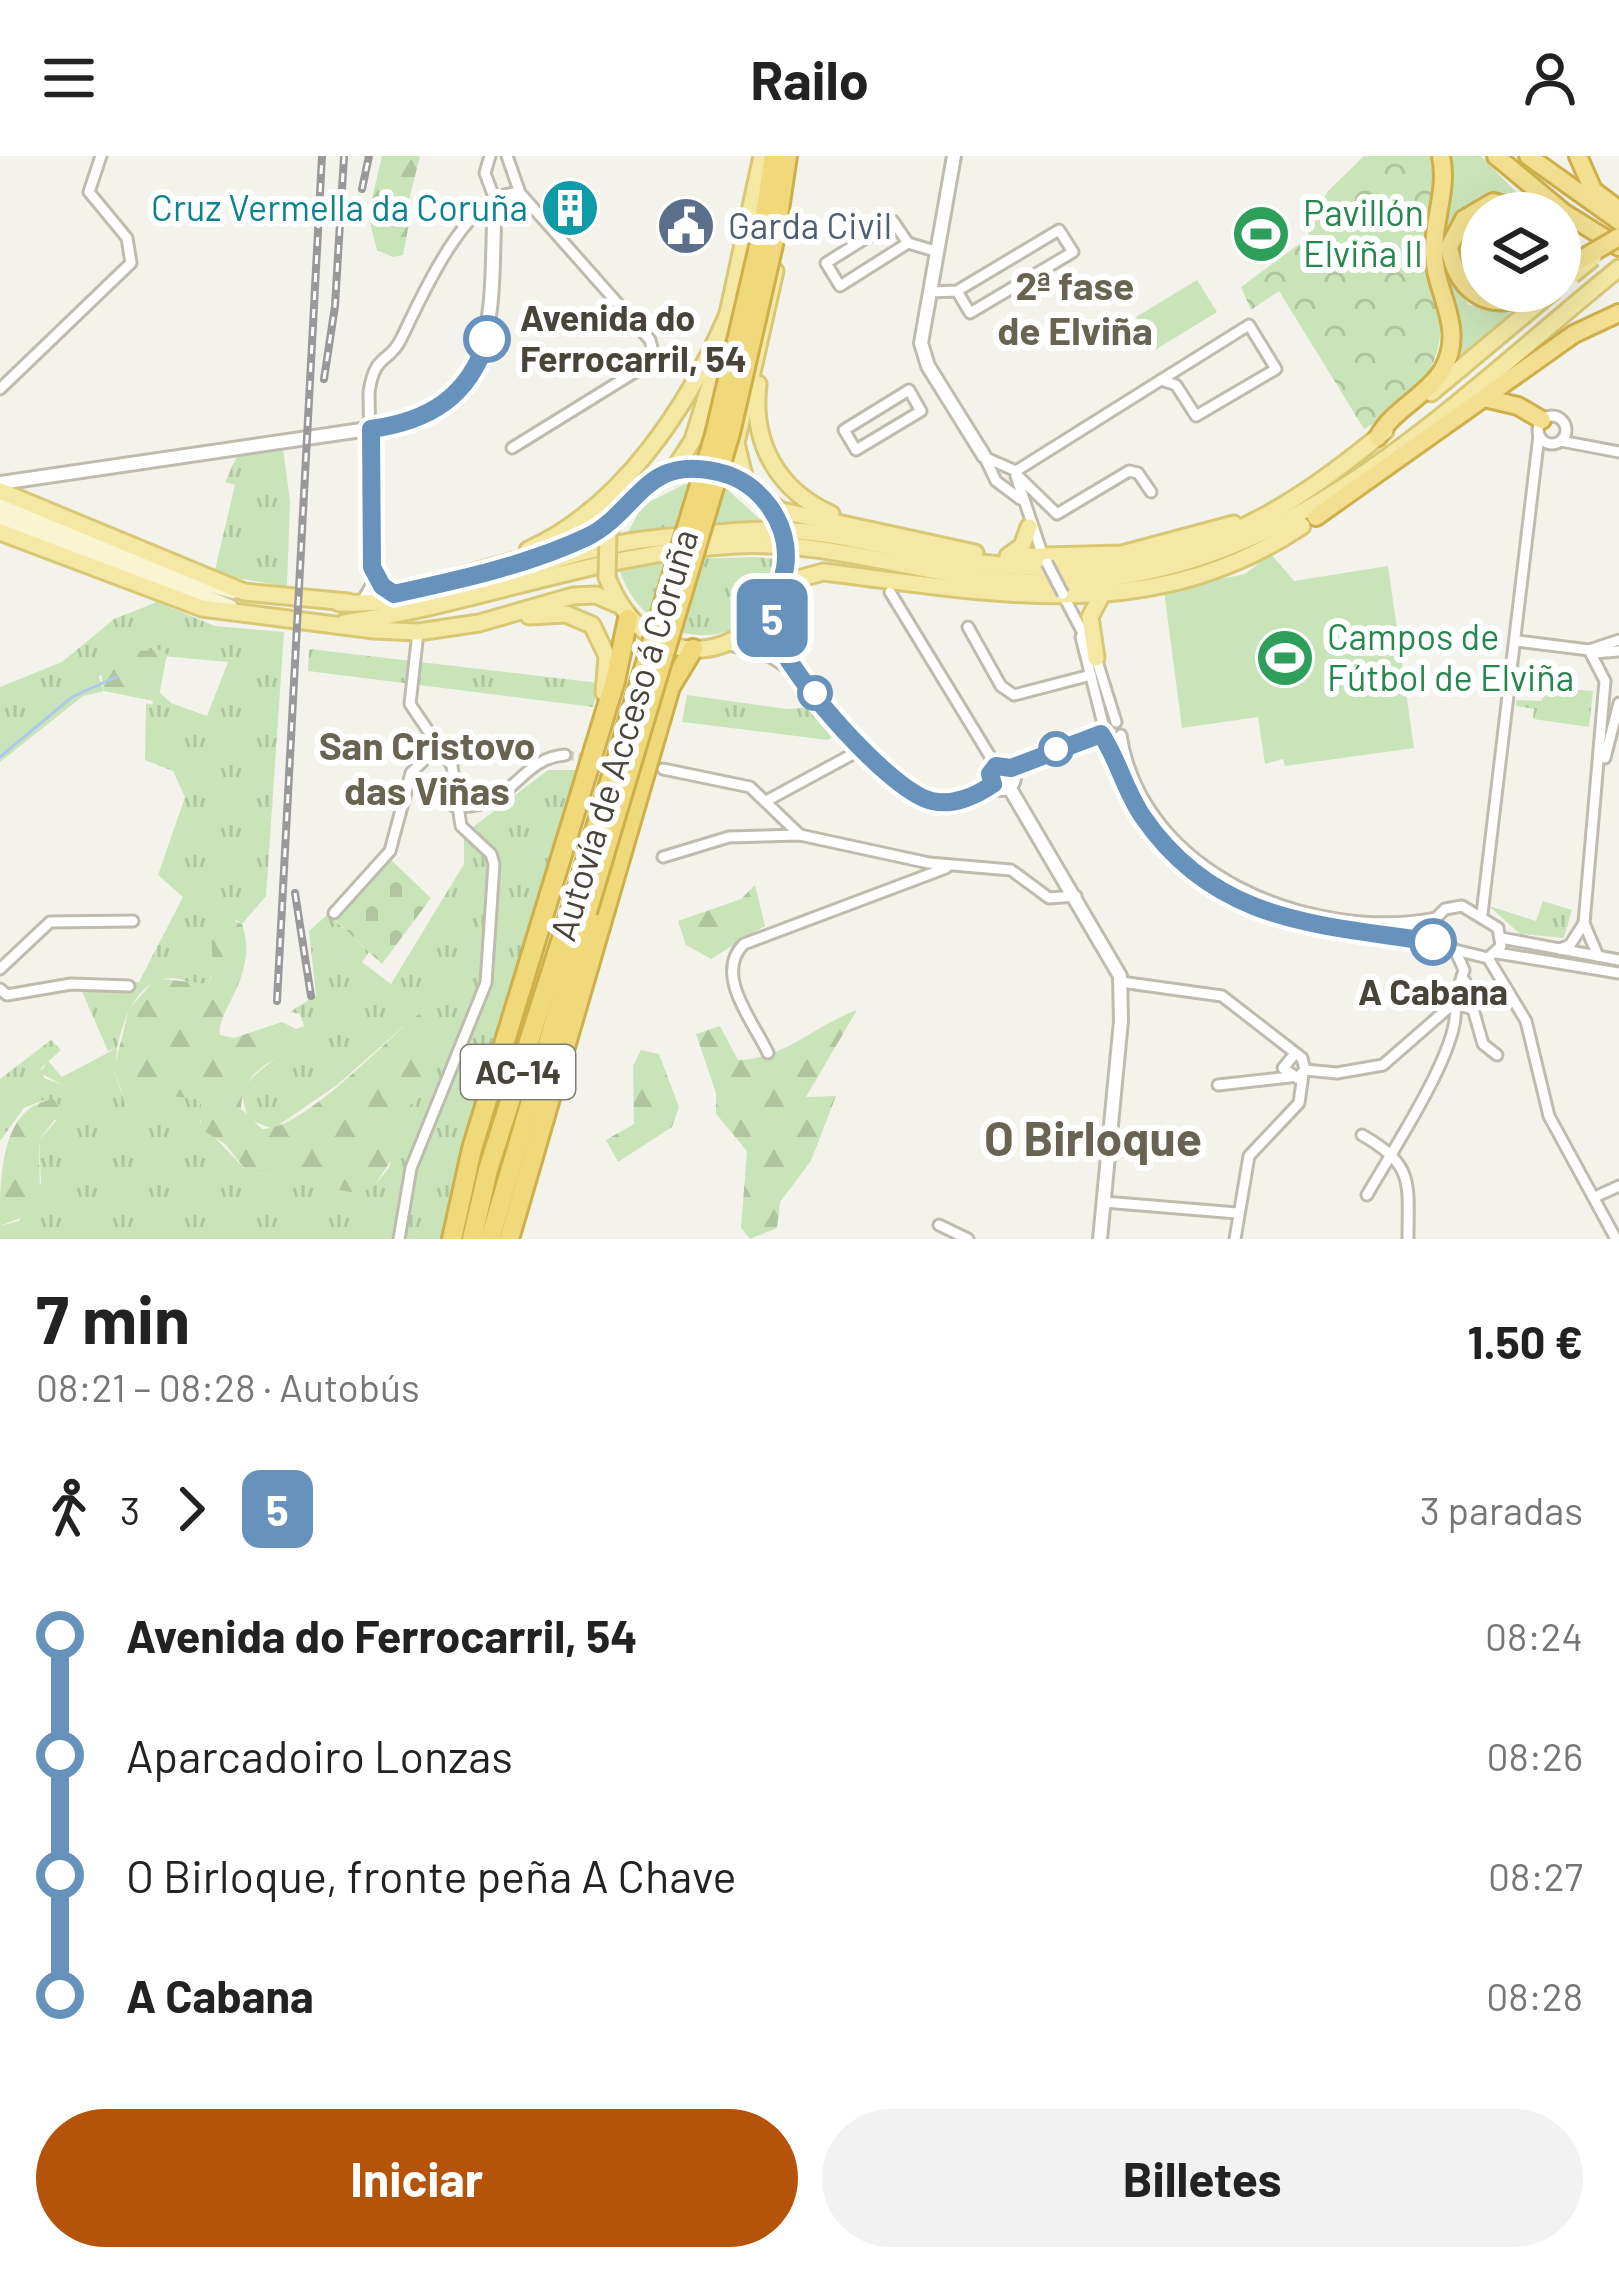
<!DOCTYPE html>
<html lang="es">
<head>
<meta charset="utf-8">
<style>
  body { margin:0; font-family:Barlow,sans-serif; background:#f2f2f2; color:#222; height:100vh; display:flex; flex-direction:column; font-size:45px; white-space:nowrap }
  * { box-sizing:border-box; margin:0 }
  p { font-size:39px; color:#767676 }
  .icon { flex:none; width:66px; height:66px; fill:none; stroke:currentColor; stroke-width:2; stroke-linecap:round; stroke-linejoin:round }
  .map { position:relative; height:1083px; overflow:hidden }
  .details { display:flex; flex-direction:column; background:#fff; flex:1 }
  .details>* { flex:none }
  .badge { padding:0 24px; border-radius:18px; font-size:42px; line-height:78px }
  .buttons { position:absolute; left:1461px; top:36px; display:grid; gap:24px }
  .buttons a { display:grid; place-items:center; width:120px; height:120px; border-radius:50%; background:#fff; box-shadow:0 12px 48px #0002; font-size:60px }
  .map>.badge { position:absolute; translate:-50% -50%; box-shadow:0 0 0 6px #fff }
  .legs { display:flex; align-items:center; gap:18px; height:132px; padding:0 36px; font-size:39px }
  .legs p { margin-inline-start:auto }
  .overview { display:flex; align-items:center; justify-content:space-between; height:204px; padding:0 36px }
  h1 { font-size:66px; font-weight:700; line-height:90px }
  .button { display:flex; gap:24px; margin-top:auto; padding:24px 36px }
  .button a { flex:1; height:138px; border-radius:72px; background:#b45309; color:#fff; font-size:48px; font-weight:700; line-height:138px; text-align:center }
  .button a+a { background:#f2f2f2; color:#222 }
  ul { padding:0 36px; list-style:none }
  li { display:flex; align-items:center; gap:42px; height:120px; font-size:45px }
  li i { display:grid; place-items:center; width:18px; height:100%; margin:0 15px; background:currentColor }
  li i::after { content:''; width:30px; height:30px; margin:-15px; border:9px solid; border-radius:50%; background:#fff }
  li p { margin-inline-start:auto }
  li:first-child i { background:linear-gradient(#0000 50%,currentColor 0) }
  li:last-child i { background:linear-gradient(currentColor 50%,#0000 0) }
  header { display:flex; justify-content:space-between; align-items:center; height:156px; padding:0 36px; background:#fff; font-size:54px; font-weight:700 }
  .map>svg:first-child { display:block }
  .grass { fill:url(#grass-tufts) }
  .forest { fill:url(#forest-firs) }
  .cemetery { fill:url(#cemetery-stones) }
  .park { fill:url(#park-crowns) }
  .garden { fill:#cae4b9 }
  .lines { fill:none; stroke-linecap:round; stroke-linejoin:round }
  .stream { stroke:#afc9ea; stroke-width:3 }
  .minor-tunnel { stroke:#d2d0c8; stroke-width:9; stroke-dasharray:9 4.5; stroke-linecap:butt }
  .minor-casing { stroke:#bfbbaf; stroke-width:15 }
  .tertiary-casing { stroke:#bfbbaf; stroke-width:18 }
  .secondary-casing { stroke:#cfc9a0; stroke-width:20 }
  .primary-casing { stroke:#d8c875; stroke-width:21 }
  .trunk-casing { stroke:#ceb04b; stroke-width:22 }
  .motorway-casing { stroke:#ceb04b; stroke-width:24 }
  .minor { stroke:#fff; stroke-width:9 }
  .tertiary { stroke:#fff; stroke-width:12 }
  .secondary { stroke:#f9f5d0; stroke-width:14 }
  .primary { stroke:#f4e8a4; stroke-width:15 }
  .trunk { stroke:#f2e090; stroke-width:16 }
  .motorway { stroke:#efd97b; stroke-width:18 }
  .rail-casing { stroke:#999; stroke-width:8 }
  .rail { stroke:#fff; stroke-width:3; stroke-dasharray:9; stroke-linecap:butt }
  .minor-bridge-casing { stroke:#bfbbaf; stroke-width:15; stroke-linecap:butt }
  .primary-bridge-casing { stroke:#d8c875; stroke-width:21; stroke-linecap:butt }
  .trunk-bridge-casing { stroke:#ceb04b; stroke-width:22; stroke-linecap:butt }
  .motorway-bridge-casing { stroke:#ceb04b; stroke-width:24; stroke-linecap:butt }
  .minor-bridge { stroke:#fff; stroke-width:9 }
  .primary-bridge { stroke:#f4e8a4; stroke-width:15 }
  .trunk-bridge { stroke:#f2e090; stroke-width:16 }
  .motorway-bridge { stroke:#efd97b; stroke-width:18 }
  .line-1-casing { stroke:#fff; stroke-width:27 }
  .line-1 { stroke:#6792bc; stroke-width:18 }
  .stop-1-dot { fill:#fff; stroke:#6792bc; stroke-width:6 }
  .labels { text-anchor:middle; stroke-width:12; stroke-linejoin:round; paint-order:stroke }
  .shield { fill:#fff; stroke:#7f7c75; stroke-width:3 }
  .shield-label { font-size:33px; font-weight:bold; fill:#48443a }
  .culture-label { font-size:36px; fill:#0d838f; stroke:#fff; text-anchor:end }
  .leisure-label { font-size:36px; fill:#27864d; stroke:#fff; text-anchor:start }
  .service-label { font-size:36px; fill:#4e5e75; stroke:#fff; text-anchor:start }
  .stop-label { font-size:36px; font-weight:bold; fill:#48443a; stroke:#fff; text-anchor:start }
  .street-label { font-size:36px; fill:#48443a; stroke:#fff }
  .neighbourhood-label { font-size:39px; font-weight:bold; fill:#696352; stroke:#fff }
  .district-label { font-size:48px; font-weight:bold; fill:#696352; stroke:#fff }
</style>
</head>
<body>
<header><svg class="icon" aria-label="menu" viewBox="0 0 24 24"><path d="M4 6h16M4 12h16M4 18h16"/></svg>Railo<svg class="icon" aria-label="person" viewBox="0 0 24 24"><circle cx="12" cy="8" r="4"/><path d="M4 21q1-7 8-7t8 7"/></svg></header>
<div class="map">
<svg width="1619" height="1083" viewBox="0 0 1619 1083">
  <defs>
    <pattern id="grass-tufts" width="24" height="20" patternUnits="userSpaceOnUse" patternTransform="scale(3)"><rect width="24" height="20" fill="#cae4b9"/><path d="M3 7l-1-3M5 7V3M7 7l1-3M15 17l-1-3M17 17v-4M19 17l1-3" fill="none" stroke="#afc5a0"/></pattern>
    <pattern id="forest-firs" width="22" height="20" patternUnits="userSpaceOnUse" patternTransform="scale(3)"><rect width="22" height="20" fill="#cae4b9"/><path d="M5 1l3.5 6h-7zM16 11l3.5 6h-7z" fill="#afc5a0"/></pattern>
    <pattern id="cemetery-stones" width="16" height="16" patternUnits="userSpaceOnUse" patternTransform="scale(3)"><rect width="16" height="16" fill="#cae4b9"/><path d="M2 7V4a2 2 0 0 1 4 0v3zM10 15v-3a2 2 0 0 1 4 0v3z" fill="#afc5a0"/></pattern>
    <pattern id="park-crowns" width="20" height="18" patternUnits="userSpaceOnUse" patternTransform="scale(3)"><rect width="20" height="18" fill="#cae4b9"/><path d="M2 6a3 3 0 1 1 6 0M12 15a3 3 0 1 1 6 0" fill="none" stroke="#afc5a0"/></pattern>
  </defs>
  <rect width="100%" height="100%" fill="#f4f3eb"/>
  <g class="grass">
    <polygon points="283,292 290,345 287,431 214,418 235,329 225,326 237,300"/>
    <polygon points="685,328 727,333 764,367 698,366 626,379 643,349"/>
    <path d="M756 401 775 403C774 501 648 504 620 415L684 403Z"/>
    <path d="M157 446 215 470 284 476 266 740 242 768 236 764 208 828C194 831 192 826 179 823 140 816 123 862 117 892L108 895 77 824 139 826 183 741 158 719 185 641 173 615 145 604 146 547 152 549 156 533 171 547 207 560 228 506 118 496 99 521 104 535 83 540 0 606V531L62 506 114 463Z"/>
    <polygon points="309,493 599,527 593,551 308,515"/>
    <polygon points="1550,532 1593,535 1589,571 1533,563 1534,553 1516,550 1516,544 1541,545"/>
    <polygon points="687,539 788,553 815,551 837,577 828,584 682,566"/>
    <path d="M548 614H577L458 1007 443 1083H0V1070L19 1065 41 1027 39 984 56 965 44 944 24 952 0 985V923L51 884 61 894 41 912 44 922 61 928 76 947 115 917 127 953 101 972 158 938 202 944 205 950 200 966 246 1014 332 1032 374 1030 389 1012 405 954 421 938 422 922 403 871 337 929 273 973 248 963 241 935C256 911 290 900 296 873L304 870 300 858 290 856 316 839 309 775 328 758 369 796 362 806 391 828 464 708V678Z"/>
    <polygon points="1543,745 1572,754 1564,782 1520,778 1489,750 1536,765"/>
  </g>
  <g class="forest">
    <polygon points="382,0 420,0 406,56 411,58 403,99 393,101 377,94 368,59"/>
    <polygon points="160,494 167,498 158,546 104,535 100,511 108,496"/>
    <polygon points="755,729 765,770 711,803 686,789 678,765 741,743"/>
    <path d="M228 763 242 768C260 818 215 857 220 879L234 882 282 866 296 873C289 912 242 902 241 953L262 973C303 974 383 887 416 860L427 855 437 858 441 867 421 938 405 954 396 997 374 1030 359 1038 246 1014 225 988 201 973V944L157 938 134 969 105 984 101 978 104 966 127 952 114 913 129 853 152 827 162 823 208 828C219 812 207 790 214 771Z"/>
    <path d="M857 854 806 941 836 940 811 1005 780 1046 777 1072 750 1083 741 1072 747 995 716 958V937L696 878 720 870 738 904C787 902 811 871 857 854Z"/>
    <polygon points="641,894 659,898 679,951 672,971 618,1006 606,984 634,968 633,910"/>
    <path d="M55 943 62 954 39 984 40 1042 33 1057 0 1070C0 1021 0 949 55 943Z"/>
  </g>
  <polygon class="cemetery" points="389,702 431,742 382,808 334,763"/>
  <path class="park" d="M1364 0H1432C1439 35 1424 67 1424 102 1423 120 1434 138 1438 156 1450 210 1408 247 1364 273L1279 135 1251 154 1241 131 1306 83 1327 36Z"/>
  <g class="garden">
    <path d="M1449 0H1481L1522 42C1445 36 1423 92 1469 149L1516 154 1456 204C1459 166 1444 139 1440 102 1435 68 1459 36 1449 0Z"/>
    <polygon points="1197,124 1217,156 1155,194 1136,161"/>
    <polygon points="1271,398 1294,425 1388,410 1414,592 1285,610 1283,603 1265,608 1258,561 1182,572 1164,435 1245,418"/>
    <polygon points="117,892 115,917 76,948 61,928 40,917 48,905 62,921"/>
  </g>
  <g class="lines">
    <polyline class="stream" points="0,601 72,541 116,521"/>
    <polyline class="minor-tunnel" points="565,599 616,606"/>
    <g class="minor-casing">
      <g id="minor">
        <polyline points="490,0 485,17 495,44"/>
        <polyline points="507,0 520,37 650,184 653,196 643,211 512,292"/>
        <polygon points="893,65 908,87 840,130 826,107"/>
        <polyline points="908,87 935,95"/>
        <polyline points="929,136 957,135 1059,74 1073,96 970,157 957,135"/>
        <polygon points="1249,169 1276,213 1196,260 1176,229 1161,224"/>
        <polyline points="0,233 131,107 127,82 89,36 101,0"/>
        <polygon points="909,234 921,255 856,294 844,274"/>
        <circle cx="1552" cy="274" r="14"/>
        <polyline points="1561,285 1619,296"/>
        <polyline points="984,300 996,325 1020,343"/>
        <polyline points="984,301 1016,315"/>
        <polyline points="1016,315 1161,224"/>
        <polyline points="1017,319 1057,358 1129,315 1138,317 1151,336"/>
        <polyline points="1016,320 1043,400"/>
        <polyline points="890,436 996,610"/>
        <polyline points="1063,439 1096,502 1116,566"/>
        <path d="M364 442 372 428 369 236C375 196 389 208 401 183 421 143 466 34 520 37"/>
        <polyline points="968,471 1001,530 1014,539 1091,519"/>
        <polyline points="1081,481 1103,568"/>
        <polyline points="1517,485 1589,494 1619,484"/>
        <polyline points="1589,494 1605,525 1584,767 1598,800"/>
        <polyline points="1594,497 1619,495"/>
        <path d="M1121 579C1142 718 1311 786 1436 762"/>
        <path d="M1105 584C1116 607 1123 630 1136 651 1210 770 1320 766 1444 788"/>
        <polyline points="1605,602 1619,547"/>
        <polyline points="1011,612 1101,578"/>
        <polyline points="663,613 750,631 800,679"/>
        <polyline points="768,644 864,592"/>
        <path d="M454 650C513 656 518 602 565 599"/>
        <polyline points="663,701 729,681 800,679 929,707 1011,714 1049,742 1076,740"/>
        <polyline points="334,757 390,695 411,617 437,591"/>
        <polyline points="1482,758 1539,279"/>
        <polyline points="1501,782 1619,804"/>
        <polyline points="1560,793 1570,789 1584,767"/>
        <polyline points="1497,797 1619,817"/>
        <polyline points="1488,802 1526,865 1549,960 1616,1083"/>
        <polyline points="0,813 50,766 133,765"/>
        <polyline points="1465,825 1483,888 1497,899"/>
        <polyline points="1121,826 1222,840 1302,902 1305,914 1297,922 1283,912 1293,900"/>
        <polyline points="0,833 7,839 71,828 129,830"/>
        <path d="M768 897C753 865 713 818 744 788L946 712"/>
        <polyline points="1305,914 1337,917 1383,909 1454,847 1464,814 1455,794 1436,776 1436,762 1445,753 1462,750 1498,772 1501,790 1488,802 1455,794"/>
        <polyline points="1218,929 1290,921"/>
        <path d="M1362 979C1415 1009 1408 1027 1408 1083"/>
        <path d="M1367 1039C1387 1003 1467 884 1454 847L1472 853"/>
        <polyline points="1597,1040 1619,1030"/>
        <polyline points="1104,1046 1237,1057"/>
        <polyline points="939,1069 968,1083"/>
        <polyline points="399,1083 411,1012 486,827 494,708 491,698 461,670 452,610 410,548 418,476"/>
        <polyline points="1235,1083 1249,1000 1299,947 1303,918"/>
      </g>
    </g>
    <g class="tertiary-casing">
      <g id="tertiary">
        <polyline points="954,0 921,187 928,210 984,300"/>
        <path d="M0 327 382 271C508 247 489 146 495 44"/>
        <path d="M771 452C777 509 885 639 943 647L993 628"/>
        <polyline points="729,487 770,499 789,511"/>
        <circle cx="1002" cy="621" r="12"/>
        <polyline points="1009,631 1120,820 1121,865 1100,1083"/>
      </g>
    </g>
    <g class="secondary-casing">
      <g id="secondary">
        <polyline points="0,348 167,417 233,435"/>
        <polyline points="0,361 230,451"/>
      </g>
    </g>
    <g class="primary-casing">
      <g id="primary">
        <polyline points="726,167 762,0"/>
        <path d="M758 228C751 286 777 334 831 358"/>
        <polyline points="1431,237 1553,135"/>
        <polyline points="673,315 693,284 720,196"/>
        <polyline points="746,328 736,287 775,115"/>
        <polyline points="0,335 244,436 348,446"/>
        <polyline points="766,345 782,355 975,397"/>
        <path d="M611 371C638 304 731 293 771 353"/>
        <polyline points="0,376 202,452 374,474 418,476 479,467 573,440 596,439 617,448"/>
        <path d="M528 394C622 352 689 249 728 158"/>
        <polyline points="1008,400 1022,390 1029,371"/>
        <polyline points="1011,401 1122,398 1234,368"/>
        <path d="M607 421C646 525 763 514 786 406"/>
        <path d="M780 436 798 423 823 416C991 436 1150 472 1302 370"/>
        <polyline points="395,438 557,393 614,362"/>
        <path d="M339 447C456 452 548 392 659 382 704 378 751 372 796 375 851 379 903 396 957 404 1141 430 1245 392 1385 275"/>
        <polyline points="529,460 566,458 592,469 607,500 604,537"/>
        <path d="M344 467C477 448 601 396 736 389 837 384 933 424 1033 426 1281 432 1440 257 1619 112"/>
        <polyline points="1096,502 1090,461 1101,440"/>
      </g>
    </g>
    <g class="trunk-casing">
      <g id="trunk">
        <polyline points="1496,0 1563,56 1619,91"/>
        <polyline points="1528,0 1619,65"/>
        <polyline points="1578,0 1593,34 1614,50"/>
        <path d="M1536 135C1492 159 1458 139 1449 91L1464 63 1493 46 1539 57"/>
        <polyline points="1484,242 1518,250 1542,264"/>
        <path d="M1378 281C1392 254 1427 240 1443 213 1467 170 1433 136 1434 94 1434 61 1448 33 1441 0"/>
        <polyline points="1316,361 1574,178 1619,157"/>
      </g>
    </g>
    <g class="motorway-casing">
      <g id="motorway">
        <polyline points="762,78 774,0"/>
        <polyline points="775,80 787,0"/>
        <polyline points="452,1083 472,993 615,525 628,463"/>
        <polyline points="472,1083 488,1014 572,751"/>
        <polyline points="490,1083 587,756"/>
        <polyline points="509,1083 670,531 693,493"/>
      </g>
    </g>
    <use href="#minor" class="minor"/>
    <use href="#tertiary" class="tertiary"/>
    <use href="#secondary" class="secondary"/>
    <use href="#primary" class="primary"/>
    <use href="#trunk" class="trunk"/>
    <use href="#motorway" class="motorway"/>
    <g class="rail-casing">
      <g id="rail">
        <polyline points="362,33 369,0"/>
        <polyline points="324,223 335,150 344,0"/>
        <polyline points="295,737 311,840"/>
        <polyline points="277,845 322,0"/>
      </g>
    </g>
    <use href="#rail" class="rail"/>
    <g class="minor-bridge-casing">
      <polyline id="minor-bridge" points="1047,407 1063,438"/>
    </g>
    <g class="primary-bridge-casing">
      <g id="primary-bridge">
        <polyline points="1572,119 1593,102"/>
        <polyline points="776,361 786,406"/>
        <polyline points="607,421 608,379"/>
      </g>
    </g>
    <g class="trunk-bridge-casing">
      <polyline id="trunk-bridge" points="1566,112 1619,81"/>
    </g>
    <g class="motorway-bridge-casing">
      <g id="motorway-bridge">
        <polyline points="572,751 715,279 762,78"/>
        <polyline points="587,756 730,277 775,80"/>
      </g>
    </g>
    <use href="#minor-bridge" class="minor-bridge"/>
    <use href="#primary-bridge" class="primary-bridge"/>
    <use href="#trunk-bridge" class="trunk-bridge"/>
    <use href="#motorway-bridge" class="motorway-bridge"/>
  </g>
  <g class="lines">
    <g class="line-1-casing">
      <path id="line-1" d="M487 183C469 241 429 265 371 273L372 411 382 430 394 438C458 424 528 409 587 381 639 355 644 298 718 316 760 325 792 369 785 412 780 438 767 456 777 482 792 522 891 636 932 645 953 650 976 640 993 628L990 618 996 610 1011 612 1101 578C1118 603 1125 635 1143 661 1216 767 1317 768 1433 786"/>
    </g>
    <use href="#line-1" class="line-1"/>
  </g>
  <defs>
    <g id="building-disc" transform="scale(3)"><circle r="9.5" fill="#0f9aa8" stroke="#fff"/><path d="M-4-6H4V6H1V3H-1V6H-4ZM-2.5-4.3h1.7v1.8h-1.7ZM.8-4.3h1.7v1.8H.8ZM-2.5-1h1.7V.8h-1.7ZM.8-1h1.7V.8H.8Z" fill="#fff"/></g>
    <g id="civic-disc" transform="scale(3)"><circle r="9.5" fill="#5c6f8a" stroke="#fff"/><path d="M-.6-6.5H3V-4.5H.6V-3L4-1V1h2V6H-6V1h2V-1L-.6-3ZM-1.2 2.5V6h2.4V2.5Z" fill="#fff"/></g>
    <g id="stadium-disc" transform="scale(3)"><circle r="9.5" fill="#2e9e5b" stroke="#fff"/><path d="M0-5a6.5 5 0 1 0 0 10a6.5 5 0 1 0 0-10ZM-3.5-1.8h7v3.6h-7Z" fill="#fff"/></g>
  </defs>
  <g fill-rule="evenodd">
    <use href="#building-disc" x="570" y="52"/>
    <use href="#civic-disc" x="686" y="70"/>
    <use href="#stadium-disc" x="1261" y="78"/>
    <use href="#stadium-disc" x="1285" y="502"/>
  </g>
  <g class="stop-1-dot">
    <circle cx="487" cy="183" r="21"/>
    <circle cx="815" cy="537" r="15"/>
    <circle cx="1056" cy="593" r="15"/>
    <circle cx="1433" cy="786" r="21"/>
  </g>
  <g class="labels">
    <rect class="shield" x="461" y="889" width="114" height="54" rx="9"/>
    <g class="shield-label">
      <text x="518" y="928">AC-14</text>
    </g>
    <g class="culture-label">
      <text x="528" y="65">Cruz Vermella da Coruña</text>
    </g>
    <g class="leisure-label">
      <text x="1303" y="70">Pavillón<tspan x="1303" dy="41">Elviña II</tspan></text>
      <text x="1327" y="494">Campos de<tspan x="1327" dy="41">Fútbol de Elviña</tspan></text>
    </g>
    <g class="service-label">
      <text x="728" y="83">Garda Civil</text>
    </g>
    <g class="stop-label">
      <text x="520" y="175">Avenida do<tspan x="520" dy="41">Ferrocarril, 54</tspan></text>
      <text x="1433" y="849" text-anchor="middle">A Cabana</text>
    </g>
    <g class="street-label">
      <text transform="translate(624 579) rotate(-73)" y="13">Autovía de Acceso á Coruña</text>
    </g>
    <g class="neighbourhood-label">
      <text x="1075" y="144">2ª fase<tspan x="1075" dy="45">de Elviña</tspan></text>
      <text x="427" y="604">San Cristovo<tspan x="427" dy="45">das Viñas</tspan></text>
    </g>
    <g class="district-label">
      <text x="1093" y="1000">O Birloque</text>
    </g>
  </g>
</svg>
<div class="buttons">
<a><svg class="icon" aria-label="layers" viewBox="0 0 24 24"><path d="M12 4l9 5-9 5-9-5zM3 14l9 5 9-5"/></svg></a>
</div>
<b class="badge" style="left:772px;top:462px;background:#6792bc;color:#fff">5</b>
</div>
<section class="details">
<div class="overview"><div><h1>7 min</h1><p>08:21 – 08:28 · Autobús</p></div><b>1.50 €</b></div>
<div class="legs"><svg class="icon" aria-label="walk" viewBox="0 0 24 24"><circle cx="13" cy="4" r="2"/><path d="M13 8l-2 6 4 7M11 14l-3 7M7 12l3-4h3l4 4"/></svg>3<svg class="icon" aria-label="forward" viewBox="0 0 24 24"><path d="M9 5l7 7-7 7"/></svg><b class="badge" style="background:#6792bc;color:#fff">5</b><p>3 paradas</p></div>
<ul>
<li><i style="color:#6792bc"></i><b>Avenida do Ferrocarril, 54</b><p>08:24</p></li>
<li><i style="color:#6792bc"></i><span>Aparcadoiro Lonzas</span><p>08:26</p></li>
<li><i style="color:#6792bc"></i><span>O Birloque, fronte peña A Chave</span><p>08:27</p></li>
<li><i style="color:#6792bc"></i><b>A Cabana</b><p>08:28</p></li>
</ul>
<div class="button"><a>Iniciar</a><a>Billetes</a></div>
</section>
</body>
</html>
